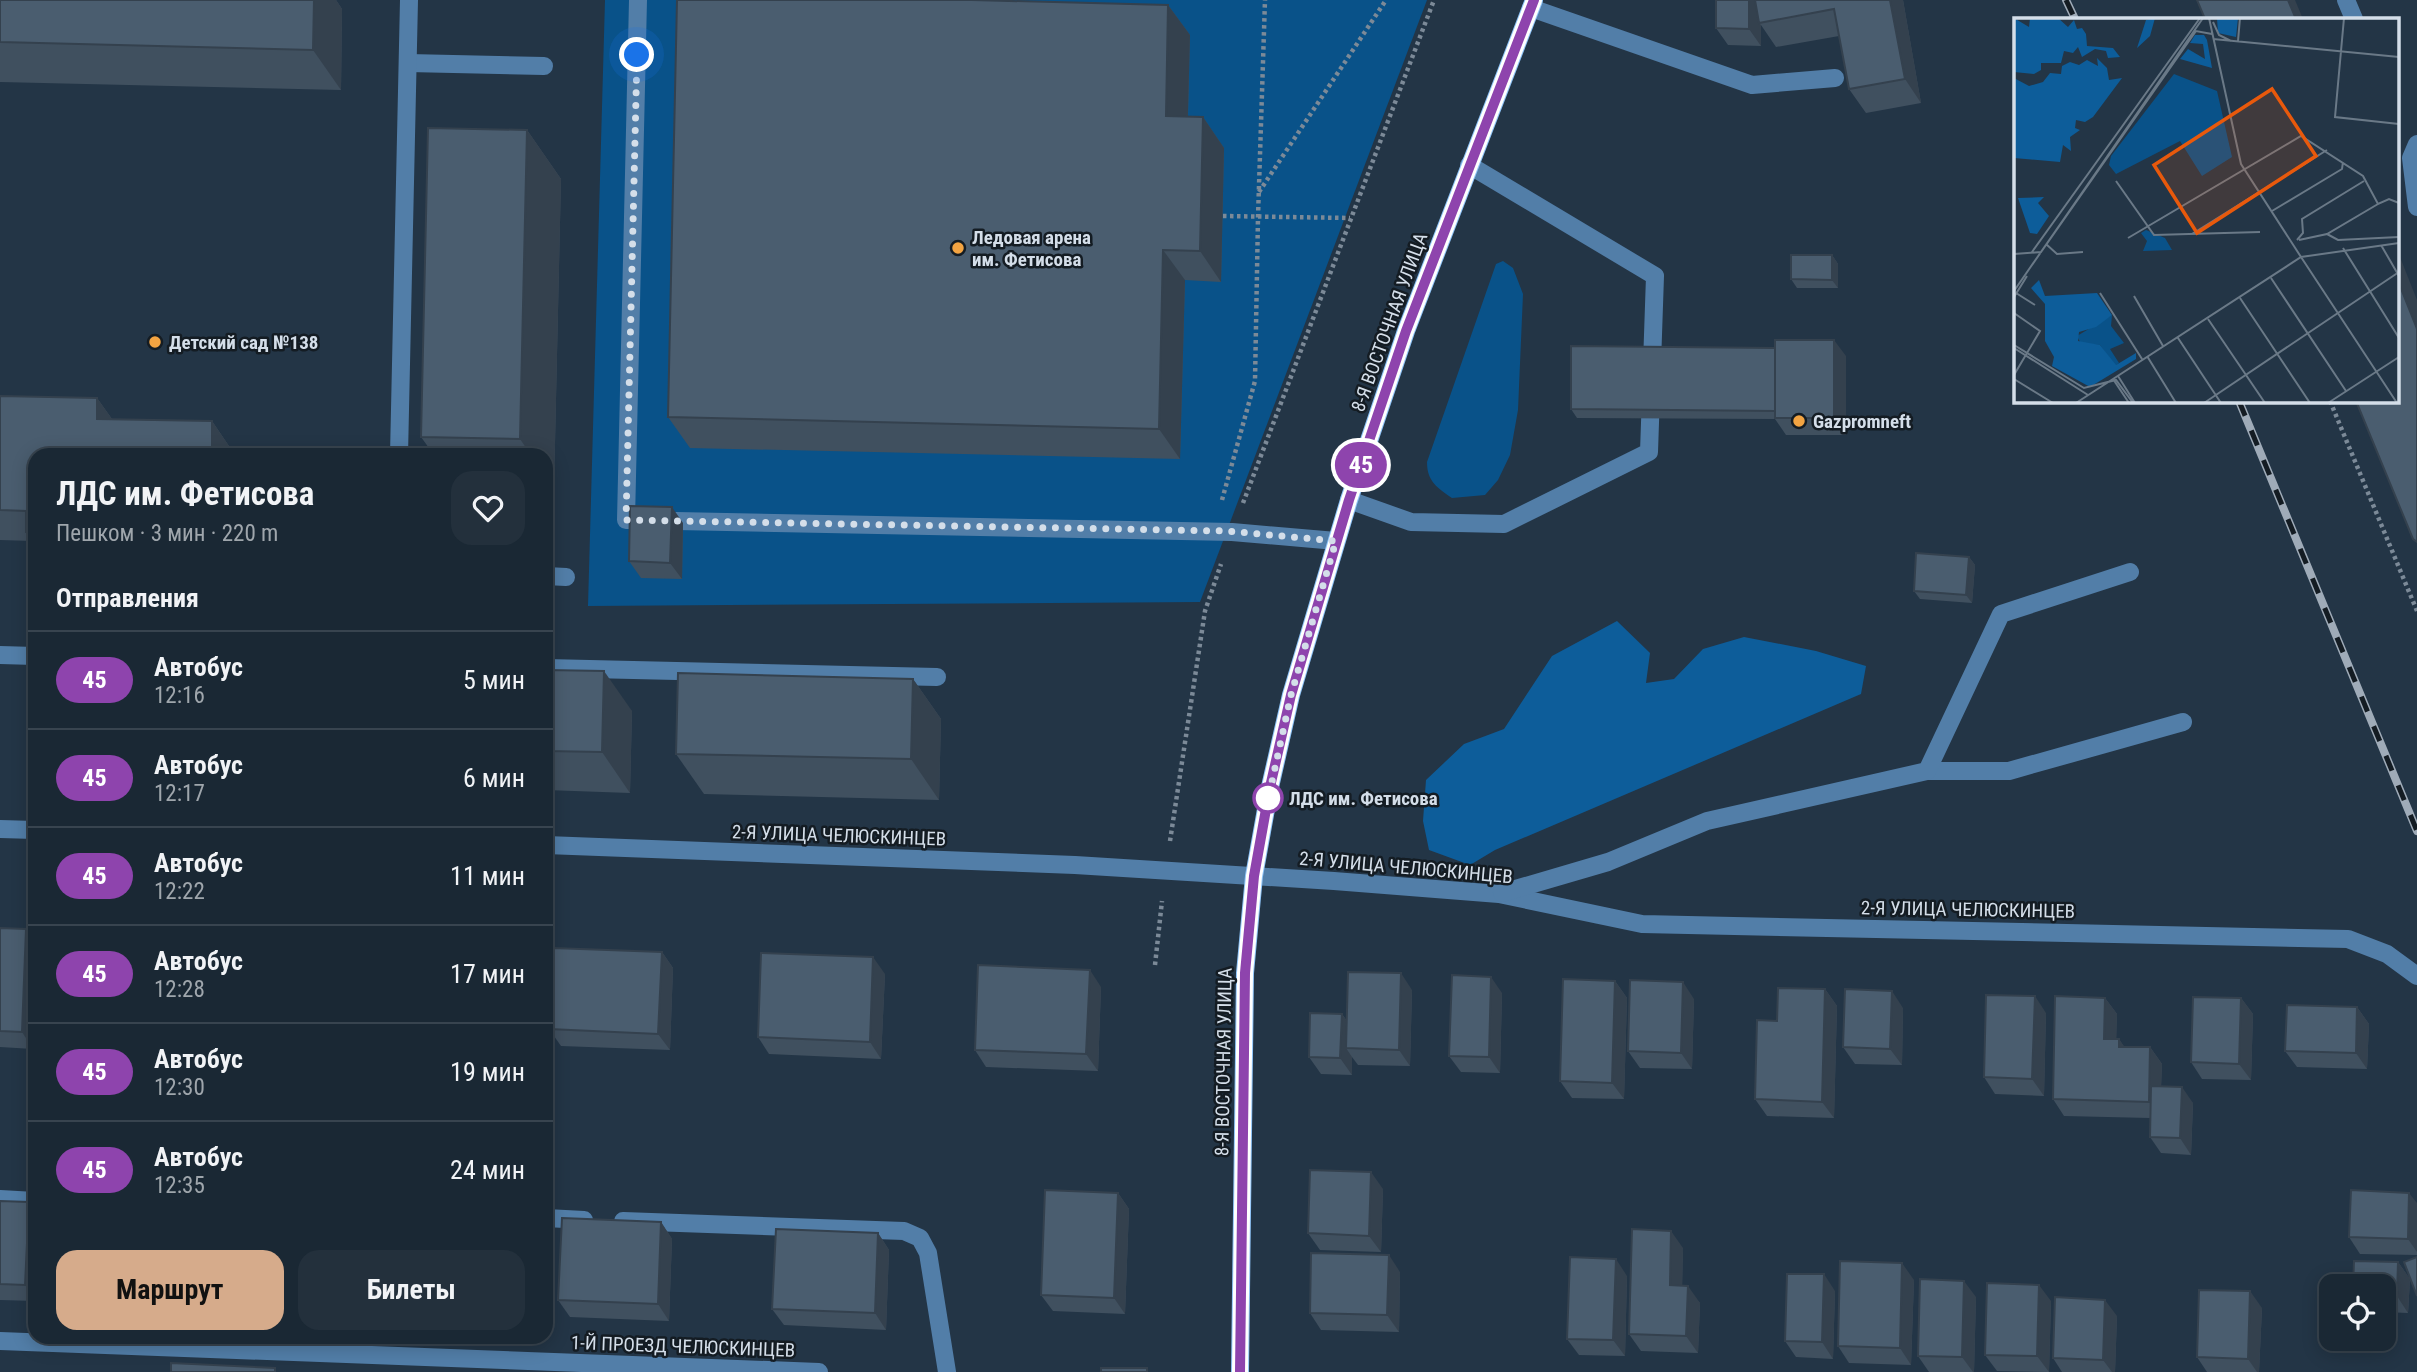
<!DOCTYPE html>
<html lang="ru">
<head>
<meta charset="utf-8">
<style>
  body { margin:0; font-family:"Roboto Condensed",sans-serif; background:#23303c; color:#f1f3f6; height:100vh; display:flex; flex-direction:column; font-size:26px; white-space:nowrap }
  * { box-sizing:border-box; margin:0 }
  p { font-size:23px; color:#9fa6ac }
  .icon { flex:none; width:38px; height:38px; fill:none; stroke:currentColor; stroke-width:2; stroke-linecap:round; stroke-linejoin:round }
  .map { position:relative; flex:1; overflow:hidden }
  .side { position:absolute; left:28px; top:448px; width:525px; height:896px; display:flex; flex-direction:column; background:#1a2834; border-radius:21px; box-shadow:0 4px 18px #0003,0 0 0 2px #38444f }
  .side>* { flex:none }
  .badge { padding:0 14px; border-radius:23px; font-size:24px; line-height:46px }
  .fabs { position:absolute; left:2319px; top:1274px; display:grid; gap:14px }
  .fabs a { display:grid; place-items:center; width:77px; height:77px; border-radius:14px; background:#1a2834; box-shadow:0 4px 18px #0003,0 0 0 2px #38444f; font-size:35px }
  .you { position:absolute; width:35px; height:35px; margin:-18px; border:5px solid #fff; border-radius:50%; background:#1a73e8; box-shadow:0 0 0 10px #1a73e833 }
  .map>.badge { position:absolute; translate:-50% -50%; box-shadow:0 0 0 4px #fff }
  h2 { padding:0 28px; font-size:26px; line-height:63px }
  .round { display:grid; place-items:center; flex:none; width:74px; height:74px; border-radius:21px; background:#23303c }
  .headline { display:flex; align-items:center; justify-content:space-between; height:119px; padding:0 28px }
  h1 { font-size:33px; font-weight:700; line-height:52px }
  .button { display:flex; gap:14px; margin-top:auto; padding:14px 28px }
  .button a { flex:1; height:80px; border-radius:21px; background:#d6ab8b; color:#111; font-size:28px; font-weight:700; line-height:80px; text-align:center }
  .button a+a { background:#23303c; color:#f1f3f6 }
  ul { padding:0; list-style:none }
  li { display:flex; align-items:center; gap:21px; height:98px; padding:0 28px; border-top:2px solid #38444f }
  li div { flex:1 }
  li b { display:block; font-size:26px }
  li em { font-style:normal }
  li .badge { min-width:77px; font-weight:700; text-align:center }
  .map>svg:first-child { display:block }
  .green { fill:#095289 }
  .forest { fill:#0d5d9a }
  .lines { fill:none; stroke-linecap:round; stroke-linejoin:round }
  .path { stroke:#7c8a98; stroke-width:4.5; stroke-dasharray:3.5 3.5; stroke-linecap:butt }
  .minor { stroke:#527ea8; stroke-width:18 }
  .major { stroke:#90c5f9; stroke-width:18 }
  .rail-casing { stroke:#9fabb8; stroke-width:8 }
  .rail { stroke:#141c23; stroke-width:5; stroke-dasharray:16; stroke-linecap:butt }
  .wall { fill:#40505f }
  .shaded-wall { fill:#34414e }
  .building { fill:#4a5d6f; stroke:#34414e; stroke-width:2 }
  .line-casing { stroke:#fff; stroke-width:16 }
  .line { stroke:#8e44ad; stroke-width:10 }
  .walk { stroke:#d4dee9; stroke-width:7; stroke-dasharray:0 12.6 }
  .poi-dot { fill:#f3a442; stroke:#141c23; stroke-width:2.5 }
  .stop-dot { fill:#fff; stroke:#8e44ad; stroke-width:3.5 }
  .labels { text-anchor:middle; stroke-width:5; stroke-linejoin:round; paint-order:stroke }
  .poi-label { font-size:19px; font-weight:bold; fill:#d4dee9; stroke:#141c23; text-anchor:start }
  .street-label { font-size:19px; fill:#d4dee9; stroke:#141c23 }
  .stop-label { font-size:19px; font-weight:bold; fill:#d4dee9; stroke:#141c23; text-anchor:start }
  .inset-road { fill:none; stroke:#6a7987; stroke-width:2 }
  .view { fill:#e8590c; fill-opacity:0.15; stroke:#e8590c; stroke-width:3.5 }
  .inset-edge { fill:none; stroke:#d4dee9; stroke-width:3.5 }
</style>
</head>
<body>
<div class="map">
<svg width="2417" height="1372" viewBox="0 0 2417 1372">
  <rect width="100%" height="100%" fill="#233546"/>
  <g class="green">
    <polygon points="605,0 1427,0 1200,602 588,606"/>
    <path d="M1503 261 1513 268 1523 294 1518 410 1510 455 1498 480 1485 495 1452 498C1438 488 1427 482 1427 462L1496 264Z"/>
  </g>
  <polygon class="forest" points="1617,621 1650,653 1646,683 1674,679 1703,649 1744,637 1816,651 1866,666 1861,694 1495,850 1470,865 1429,850 1423,821 1426,780 1464,744 1504,729 1552,656"/>
  <g class="lines">
    <g class="path">
      <polyline points="1259,192 1386,0"/>
      <polyline points="1223,216 1350,218"/>
      <polyline points="2330,401 2417,611"/>
      <polyline points="1222,500 1255,381 1258,217 1265,0"/>
      <polyline points="1243,503 1434,0"/>
      <polyline points="1170,841 1205,611 1221,564"/>
      <polyline points="1155,965 1162,901"/>
    </g>
    <g class="minor">
      <polyline points="638,0 626,520 1232,532 1336,541"/>
      <polyline points="2346,0 2354,19"/>
      <polyline points="1531,8 1752,85 1835,78"/>
      <polyline points="408,63 544,66"/>
      <polyline points="2417,144 2411,158 2417,207"/>
      <polyline points="399,455 409,0"/>
      <polyline points="1349,500 1411,522 1504,524 1649,452 1655,276 1469,165"/>
      <polyline points="546,576 566,577"/>
      <polyline points="0,655 35,656"/>
      <polyline points="546,668 937,677"/>
      <polyline points="1927,771 2009,771 2183,722"/>
      <polyline points="0,829 35,830"/>
      <polyline points="546,845 1075,865 1334,881 1499,894 1642,924 2348,939 2387,954 2417,976"/>
      <polyline points="1502,893 1608,862 1707,821 1927,771 2001,614 2130,572"/>
      <polyline points="0,1199 35,1201"/>
      <polyline points="546,1218 584,1220"/>
      <polyline points="623,1221 904,1231 920,1238 928,1253 947,1372"/>
      <polyline points="0,1341 819,1372"/>
    </g>
    <polyline class="major" points="1240,1372 1245,973 1254,876 1270,787 1291,695 1349,500 1406,331 1534,0"/>
    <g class="rail-casing">
      <g id="rail">
        <polyline points="2066,0 2075,19"/>
        <polyline points="2239,401 2417,831"/>
      </g>
    </g>
    <use href="#rail" class="rail"/>
  </g>
  <g class="wall">
    <polygon points="0,0 336,0 342,9 341,90 0,82"/>
    <polygon points="1716,0 1903,0 1921,103 1866,113 1849,89 1839,36 1776,47 1761,25 1761,46 1728,45 1716,28"/>
    <polygon points="1168,5 1190,35 1188,117 1203,117 1224,148 1221,282 1185,280 1180,459 690,448 668,417"/>
    <polygon points="527,130 561,179 554,488 546,488 546,455 434,455 421,437"/>
    <polygon points="1832,255 1838,264 1838,288 1797,288 1791,279"/>
    <polygon points="1846,356 1846,435 1786,435 1775,419 1577,418 1571,409"/>
    <polygon points="0,396 97,398 112,419 212,421 233,452 35,455 35,545 32,541 0,540"/>
    <polygon points="683,523 682,579 641,578 629,561"/>
    <polygon points="1969,557 1975,565 1972,603 1920,599 1914,591"/>
    <polygon points="546,670 632,711 630,793 546,790"/>
    <polygon points="913,679 941,719 939,800 704,794 676,754"/>
    <polygon points="0,928 26,929 35,942 35,1006 33,1049 0,1047"/>
    <polygon points="662,952 673,968 670,1050 561,1046 549,1029"/>
    <polygon points="885,974 881,1059 769,1054 758,1037"/>
    <polygon points="1615,981 1627,998 1624,1099 1572,1098 1560,1081"/>
    <polygon points="1101,987 1098,1071 986,1067 975,1050"/>
    <polygon points="1825,989 1837,1006 1834,1118 1767,1116 1755,1099 1777,1021"/>
    <polygon points="1412,990 1410,1066 1358,1065 1352,1057 1352,1075 1321,1074 1309,1057 1342,1014 1347,1021"/>
    <polygon points="1502,993 1500,1073 1461,1072 1449,1056"/>
    <polygon points="2105,998 2117,1014 2116,1039 2119,1039 2124,1047 2150,1047 2162,1064 2161,1086 2193,1103 2191,1155 2161,1153 2150,1137 2150,1118 2064,1116 2053,1099"/>
    <polygon points="2241,998 2253,1014 2251,1080 2202,1079 2191,1062"/>
    <polygon points="1694,999 1692,1069 1640,1068 1628,1051"/>
    <polygon points="2357,1007 2369,1024 2367,1069 2297,1067 2285,1051"/>
    <polygon points="1903,1008 1902,1065 1855,1064 1843,1047"/>
    <polygon points="2046,1013 2044,1096 1995,1094 1984,1077"/>
    <polygon points="1383,1189 1381,1252 1320,1250 1308,1233"/>
    <polygon points="1118,1193 1129,1209 1125,1314 1053,1311 1041,1295"/>
    <polygon points="0,1201 29,1202 35,1211 35,1301 0,1300"/>
    <polygon points="2417,1203 2417,1255 2360,1254 2349,1237"/>
    <polygon points="661,1222 672,1239 669,1321 570,1317 558,1300"/>
    <polygon points="878,1233 889,1250 886,1330 784,1325 772,1309"/>
    <polygon points="1683,1248 1682,1285 1700,1303 1698,1353 1641,1351 1629,1334"/>
    <polygon points="2398,1262 2410,1279 2408,1313 2384,1312 2384,1286"/>
    <polygon points="1400,1272 1399,1332 1321,1330 1310,1313"/>
    <polygon points="1627,1276 1625,1356 1579,1355 1567,1339"/>
    <polygon points="1914,1280 1911,1365 1849,1363 1838,1346"/>
    <polygon points="1835,1291 1833,1359 1796,1357 1785,1341"/>
    <polygon points="1976,1297 1974,1372 1929,1372 1918,1356"/>
    <polygon points="2051,1301 2049,1372 1997,1371 1985,1355"/>
    <polygon points="2262,1308 2259,1372 2207,1372 2197,1357"/>
    <polygon points="2117,1316 2115,1372 2062,1372 2053,1358"/>
  </g>
  <g class="shaded-wall">
    <polygon points="314,0 336,0 342,9 341,90 313,50"/>
    <polygon points="1749,0 1761,0 1759,23 1761,25 1761,46 1749,29"/>
    <polygon points="1890,0 1903,0 1921,103 1905,79"/>
    <polygon points="2288,0 2295,0 2303,19 2296,19"/>
    <polygon points="1168,5 1190,35 1187,147 1166,116"/>
    <polygon points="1203,117 1224,148 1221,282 1200,251"/>
    <polygon points="527,130 561,179 554,488 546,476 546,455 531,455 520,439"/>
    <polygon points="1163,250 1185,280 1180,459 1159,429"/>
    <polygon points="2398,252 2417,300 2417,329 2398,281"/>
    <polygon points="1832,255 1838,264 1838,288 1832,280"/>
    <polygon points="1834,340 1846,356 1846,435 1834,418"/>
    <polygon points="97,398 119,429 97,419"/>
    <polygon points="212,421 233,452 233,455 212,455"/>
    <polygon points="672,507 683,523 682,579 670,563"/>
    <polygon points="1969,557 1975,565 1972,603 1966,595"/>
    <polygon points="604,671 632,711 630,793 602,752"/>
    <polygon points="913,679 941,719 939,800 911,759"/>
    <polygon points="26,929 35,942 35,1006 33,1049 22,1032"/>
    <polygon points="662,952 673,968 670,1050 658,1034"/>
    <polygon points="873,957 885,974 881,1059 870,1042"/>
    <polygon points="1090,970 1101,987 1098,1071 1086,1054"/>
    <polygon points="1401,973 1412,990 1410,1066 1399,1050"/>
    <polygon points="1491,977 1502,993 1500,1073 1489,1057"/>
    <polygon points="1615,981 1627,998 1624,1099 1612,1083"/>
    <polygon points="1683,982 1694,999 1692,1069 1681,1053"/>
    <polygon points="1825,989 1837,1006 1834,1118 1822,1102"/>
    <polygon points="1892,991 1903,1008 1902,1065 1890,1049"/>
    <polygon points="2035,996 2046,1013 2044,1096 2032,1079"/>
    <polygon points="2105,998 2117,1014 2116,1056 2104,1039"/>
    <polygon points="2241,998 2253,1014 2251,1080 2239,1064"/>
    <polygon points="2357,1007 2369,1024 2367,1069 2356,1053"/>
    <polygon points="1342,1014 1353,1030 1346,1048 1352,1057 1352,1075 1340,1058"/>
    <polygon points="2119,1039 2131,1056 2119,1047"/>
    <polygon points="2150,1047 2162,1064 2160,1119 2149,1102"/>
    <polygon points="2182,1087 2193,1103 2191,1155 2180,1138"/>
    <polygon points="1371,1172 1383,1189 1381,1252 1369,1236"/>
    <polygon points="1118,1193 1129,1209 1125,1314 1114,1298"/>
    <polygon points="2409,1193 2417,1203 2417,1252 2408,1239"/>
    <polygon points="29,1202 35,1211 35,1299 25,1285"/>
    <polygon points="661,1222 672,1239 669,1321 658,1304"/>
    <polygon points="1671,1231 1683,1248 1682,1301 1670,1285"/>
    <polygon points="878,1233 889,1250 886,1330 875,1313"/>
    <polygon points="1389,1255 1400,1272 1399,1332 1387,1315"/>
    <polygon points="1616,1259 1627,1276 1625,1356 1613,1340"/>
    <polygon points="2398,1262 2410,1279 2408,1313 2397,1296"/>
    <polygon points="1902,1263 1914,1280 1911,1365 1900,1348"/>
    <polygon points="1824,1274 1835,1291 1833,1359 1822,1342"/>
    <polygon points="1964,1281 1976,1297 1974,1372 1973,1372 1962,1357"/>
    <polygon points="2039,1285 2051,1301 2049,1372 2037,1356"/>
    <polygon points="1688,1286 1700,1303 1698,1353 1686,1336"/>
    <polygon points="2250,1291 2262,1308 2259,1372 2257,1372 2248,1359"/>
    <polygon points="2105,1300 2117,1316 2115,1372 2112,1372 2103,1360"/>
  </g>
  <g class="building">
    <polygon points="0,0 314,0 313,50 0,42"/>
    <polygon points="677,0 972,0 1168,5 1166,116 1203,117 1200,251 1163,250 1159,429 668,417"/>
    <polygon points="1716,0 1749,0 1749,29 1716,28"/>
    <polygon points="1755,0 1890,0 1905,79 1849,89 1834,9 1759,23"/>
    <polygon points="2197,0 2288,0 2296,19 2205,19"/>
    <polygon points="428,128 527,130 520,439 421,437"/>
    <polygon points="1791,255 1832,255 1832,280 1791,279"/>
    <polygon points="2398,281 2417,329 2417,542 2413,539 2356,401 2398,401"/>
    <rect x="1775" y="340" width="59" height="78"/>
    <polygon points="1571,346 1775,348 1775,411 1571,409"/>
    <polygon points="0,396 97,398 97,419 212,421 212,455 35,455 35,532 26,532 26,511 0,510"/>
    <polygon points="630,506 672,507 670,563 629,561"/>
    <polygon points="1916,553 1969,557 1966,595 1914,591"/>
    <polygon points="546,670 604,671 602,752 546,751"/>
    <polygon points="678,673 913,679 911,759 676,754"/>
    <polygon points="0,928 26,929 22,1032 0,1031"/>
    <polygon points="553,948 662,952 658,1034 549,1029"/>
    <polygon points="761,953 873,957 870,1042 758,1037"/>
    <polygon points="978,965 1090,970 1086,1054 975,1050"/>
    <polygon points="1348,972 1401,973 1399,1050 1346,1048"/>
    <polygon points="1452,975 1491,977 1489,1057 1449,1056"/>
    <polygon points="1563,979 1615,981 1612,1083 1560,1081"/>
    <polygon points="1630,980 1683,982 1681,1053 1628,1051"/>
    <polygon points="1778,988 1825,989 1822,1102 1755,1099 1757,1020 1777,1021"/>
    <polygon points="1845,989 1892,991 1890,1049 1843,1047"/>
    <polygon points="1986,995 2035,996 2032,1079 1984,1077"/>
    <polygon points="2055,996 2105,998 2104,1039 2119,1039 2119,1047 2150,1047 2149,1102 2053,1099"/>
    <polygon points="2193,997 2241,998 2239,1064 2191,1062"/>
    <polygon points="2287,1005 2357,1007 2356,1053 2285,1051"/>
    <polygon points="1310,1013 1342,1014 1340,1058 1309,1057"/>
    <polygon points="2151,1086 2182,1087 2180,1138 2150,1137"/>
    <polygon points="1310,1170 1371,1172 1369,1236 1308,1233"/>
    <polygon points="1045,1190 1118,1193 1114,1298 1041,1295"/>
    <polygon points="2351,1190 2409,1193 2408,1239 2349,1237"/>
    <polygon points="0,1201 29,1202 25,1285 0,1284"/>
    <polygon points="562,1218 661,1222 658,1304 558,1300"/>
    <polygon points="776,1229 878,1233 875,1313 772,1309"/>
    <polygon points="1632,1229 1671,1231 1670,1285 1688,1286 1686,1336 1629,1334"/>
    <polygon points="1311,1253 1389,1255 1387,1315 1310,1313"/>
    <polygon points="1570,1257 1616,1259 1613,1340 1567,1339"/>
    <polygon points="2417,1257 2417,1296 2404,1262"/>
    <polygon points="1840,1261 1902,1263 1900,1348 1838,1346"/>
    <polygon points="2354,1261 2398,1262 2397,1296 2384,1296 2384,1286 2353,1286"/>
    <polygon points="1787,1274 1824,1274 1822,1342 1785,1341"/>
    <polygon points="1920,1279 1964,1281 1962,1357 1918,1356"/>
    <polygon points="1987,1283 2039,1285 2037,1356 1985,1355"/>
    <polygon points="2199,1290 2250,1291 2248,1359 2197,1357"/>
    <polygon points="2055,1297 2105,1300 2103,1360 2053,1358"/>
    <polygon points="171,1363 275,1368 275,1372 171,1372"/>
    <rect x="1101" y="1368" width="46" height="4"/>
  </g>
  <g class="lines">
    <g class="line-casing">
      <polyline id="line" points="1240,1372 1245,973 1254,876 1270,787 1291,695 1349,500 1406,331 1534,0"/>
    </g>
    <use href="#line" class="line"/>
    <polyline class="walk" points="637,55 626,520 1227,531 1336,541 1291,695 1266,809 1268,798"/>
  </g>
  <g class="poi-dot">
    <circle cx="958" cy="248" r="7"/>
    <circle cx="155" cy="342" r="7"/>
    <circle cx="1799" cy="421" r="7"/>
  </g>
  <circle class="stop-dot" cx="1268" cy="798" r="14"/>
  <g class="labels">
    <g class="poi-label">
      <text x="972" y="244">Ледовая арена<tspan x="972" dy="22">им. Фетисова</tspan></text>
      <text x="169" y="349">Детский сад №138</text>
      <text x="1813" y="428">Gazpromneft</text>
    </g>
    <g class="street-label">
      <text transform="translate(1389 322) rotate(-70)" y="7">8-Я ВОСТОЧНАЯ УЛИЦА</text>
      <text transform="translate(839 835) rotate(2)" y="7">2-Я УЛИЦА ЧЕЛЮСКИНЦЕВ</text>
      <text transform="translate(1406 867) rotate(5)" y="7">2-Я УЛИЦА ЧЕЛЮСКИНЦЕВ</text>
      <text transform="translate(1968 909) rotate(1)" y="7">2-Я УЛИЦА ЧЕЛЮСКИНЦЕВ</text>
      <text transform="translate(1223 1062) rotate(-89)" y="7">8-Я ВОСТОЧНАЯ УЛИЦА</text>
      <text transform="translate(683 1346) rotate(2)" y="7">1-Й ПРОЕЗД ЧЕЛЮСКИНЦЕВ</text>
    </g>
    <g class="stop-label">
      <text x="1289" y="805">ЛДС им. Фетисова</text>
    </g>
  </g>
  <g transform="translate(2014 18)">
    <rect width="385" height="385" fill="#233546"/>
    <path d="M160 56 203 73 218 139 188 158 166 123 102 156 95 147 97 138ZM132 212 151 220 158 232 129 233 133 223 127 215ZM98 297 97 308 110 325 96 331 105 345 101 348 86 327 67 326 63 318Z" fill="#095289"/>
    <path d="M0 0 15 9 16 0H44L54 9 60 2 63 11 68 10 72 16 73 28 99 30 106 39 94 40 92 33 81 31 68 39 64 29 59 35 50 33 47 45H27V52L20 56 0 54ZM141 0 136 18 123 30 132 2ZM203 0H224L222 19 204 15ZM181 17H190L193 22 198 50 166 41 174 31 191 41 189 26 176 25ZM83 40 93 50 95 62 108 60 79 99 71 104 62 102 61 110 66 112 56 119 57 133 49 127 46 144 0 140V60L15 68 29 64 36 55 47 56 48 48 56 44 65 47 73 42 84 48ZM30 179 24 185 35 198 23 216 16 215 4 180ZM25 262 31 278 83 275 98 297 82 309 65 314 64 323 86 327 102 347 122 335V341L76 369 38 348 40 339 31 323V286L17 270Z" fill="#0d5d9a"/>
    <path class="inset-road" d="M195 0 227 146 287 239M330 0 321 99 385 106M199 4 205 17 217 23M199 21 385 39M224 23 226 0M102 163 140 217 246 214M258 193 328 151 329 144M178 216 313 132M313 216 324 222 385 219M114 220 287 118 349 158 364 186 375 181 385 185M283 222 289 215 288 201 350 163M285 222 313 216 364 186M32 226 43 236 69 234M367 227 385 258M329 230 385 320M18 234 186 0M0 236 27 234 182 13 198 16M287 239 383 385M257 260 332 373M0 273 189 0M2 275 21 287M86 275 128 341M120 278 149 328M0 279 13 258M226 280 296 385M0 295 26 313 0 357M194 301 251 385M164 320 207 385M0 327 70 370 102 362 119 385M0 330 74 377M133 338 162 385M104 358 121 385M0 361 39 385M99 361 115 385M62 385 287 239 385 225M190 385 385 254M314 385 385 339"/>
    <path class="view" d="M258 71 302 138 183 215 140 147Z"/>
    <rect width="385" height="385" class="inset-edge"/>
  </g>
</svg>
<div class="fabs">
<a><svg class="icon" aria-label="locate" viewBox="0 0 24 24"><circle cx="12" cy="12" r="6"/><path d="M12 2v4M12 18v4M2 12h4M18 12h4"/></svg></a>
</div>
<div class="you" style="left:637px;top:55px"></div>
<b class="badge" style="left:1361px;top:465px;background:#8e44ad;color:#fff">45</b>
<section class="side">
<div class="headline"><div><h1>ЛДС им. Фетисова</h1><p>Пешком · 3 мин · 220 m</p></div><a class="round"><svg class="icon" aria-label="heart" viewBox="0 0 24 24"><path d="M12 20l-8-8c-3-5 5-10 8-4 3-6 11-1 8 4z"/></svg></a></div>
<h2>Отправления</h2>
<ul>
<li><span class="badge" style="background:#8e44ad;color:#fff">45</span><div><b>Автобус</b><p>12:16</p></div><em>5 мин</em></li>
<li><span class="badge" style="background:#8e44ad;color:#fff">45</span><div><b>Автобус</b><p>12:17</p></div><em>6 мин</em></li>
<li><span class="badge" style="background:#8e44ad;color:#fff">45</span><div><b>Автобус</b><p>12:22</p></div><em>11 мин</em></li>
<li><span class="badge" style="background:#8e44ad;color:#fff">45</span><div><b>Автобус</b><p>12:28</p></div><em>17 мин</em></li>
<li><span class="badge" style="background:#8e44ad;color:#fff">45</span><div><b>Автобус</b><p>12:30</p></div><em>19 мин</em></li>
<li><span class="badge" style="background:#8e44ad;color:#fff">45</span><div><b>Автобус</b><p>12:35</p></div><em>24 мин</em></li>
</ul>
<div class="button"><a>Маршрут</a><a>Билеты</a></div>
</section>
</div>
</body>
</html>
